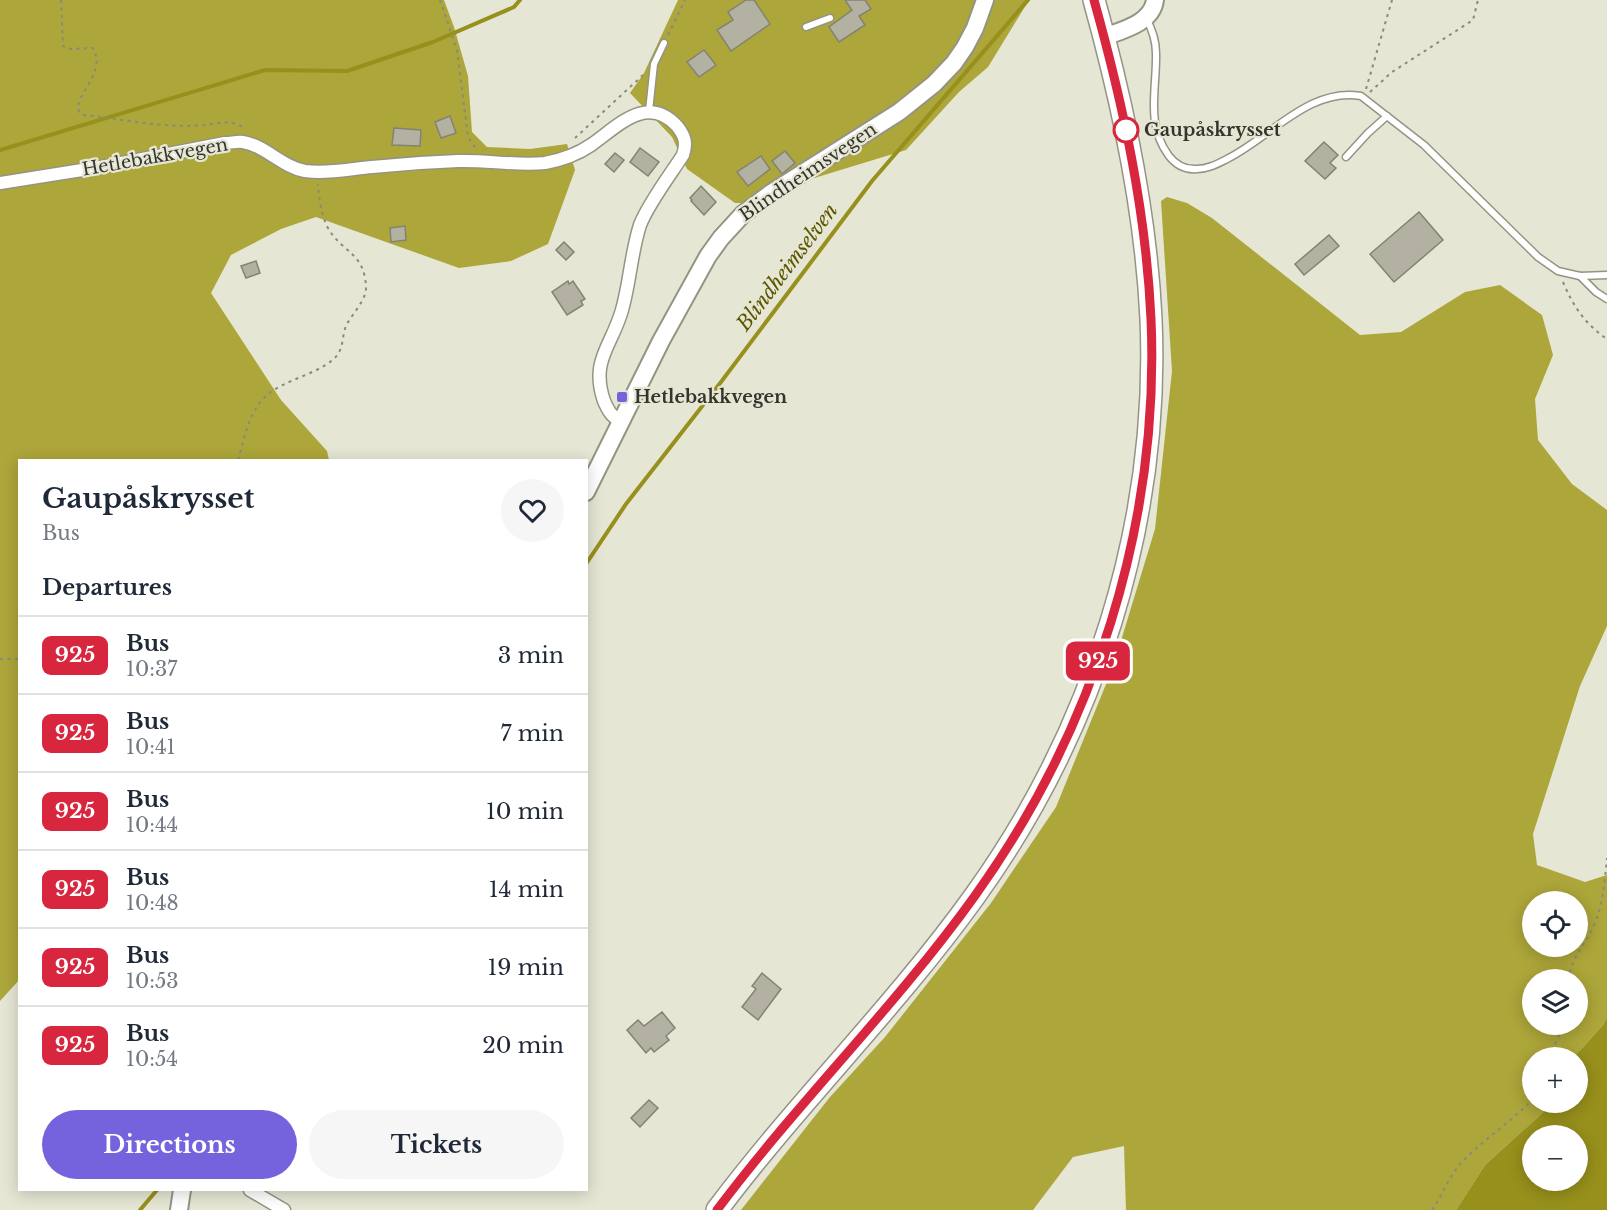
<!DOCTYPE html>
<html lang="en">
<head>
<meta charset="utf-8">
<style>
  body { margin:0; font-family:"Libre Baskerville",serif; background:#f6f6f7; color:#1f2937; height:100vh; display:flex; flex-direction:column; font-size:22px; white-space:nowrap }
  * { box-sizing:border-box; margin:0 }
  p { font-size:20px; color:#747a83 }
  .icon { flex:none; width:33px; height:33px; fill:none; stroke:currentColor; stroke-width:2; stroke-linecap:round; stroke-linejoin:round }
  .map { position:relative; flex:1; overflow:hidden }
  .panel { position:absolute; left:18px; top:459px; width:570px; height:732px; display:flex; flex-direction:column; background:#fff; border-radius:0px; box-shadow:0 3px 15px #0003 }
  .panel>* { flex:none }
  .badge { padding:0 12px; border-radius:9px; font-size:21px; line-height:39px }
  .fabs { position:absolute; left:1522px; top:891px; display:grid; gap:12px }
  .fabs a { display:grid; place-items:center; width:66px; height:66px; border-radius:50%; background:#fff; box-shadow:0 3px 15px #0003; font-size:30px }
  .map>.badge { position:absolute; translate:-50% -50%; box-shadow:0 0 0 3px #fff }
  h2 { padding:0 24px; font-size:22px; line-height:54px }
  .round { display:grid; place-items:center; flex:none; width:63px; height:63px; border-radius:32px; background:#f6f6f7 }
  .headline { display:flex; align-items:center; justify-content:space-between; height:102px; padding:0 24px }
  h1 { font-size:28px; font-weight:700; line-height:45px }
  .cta { display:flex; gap:12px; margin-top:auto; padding:12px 24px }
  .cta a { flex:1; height:69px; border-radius:36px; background:#7463dd; color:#fff; font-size:24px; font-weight:700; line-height:69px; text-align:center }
  .cta a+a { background:#f6f6f7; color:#1f2937 }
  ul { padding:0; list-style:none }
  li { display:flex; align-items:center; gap:18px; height:78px; padding:0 24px; border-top:2px solid #e0e1e3 }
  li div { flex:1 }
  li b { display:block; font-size:22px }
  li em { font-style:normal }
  li .badge { min-width:66px; font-weight:700; text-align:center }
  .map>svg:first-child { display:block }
  .forest { fill:#ada63a; fill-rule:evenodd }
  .water { fill:#97901c; fill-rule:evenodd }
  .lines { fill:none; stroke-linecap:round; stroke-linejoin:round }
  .stream { stroke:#97901c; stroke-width:4 }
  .building { fill:#b3b2a2; stroke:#838373; stroke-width:1.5 }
  .lane-casing { stroke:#959484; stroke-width:9 }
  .street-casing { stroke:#959484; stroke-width:15 }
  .secondary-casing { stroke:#959484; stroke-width:20 }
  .highway-casing { stroke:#959484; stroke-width:24 }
  .path { stroke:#89897d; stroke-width:2; stroke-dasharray:3 4.5; stroke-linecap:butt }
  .lane { stroke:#fff; stroke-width:6 }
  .street { stroke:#fff; stroke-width:12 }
  .secondary { stroke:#fff; stroke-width:16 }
  .highway { stroke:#fff; stroke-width:21 }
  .line-casing { stroke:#fff; stroke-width:14 }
  .line { stroke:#d7263d; stroke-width:9 }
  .stop-dot { fill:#fff; stroke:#d7263d; stroke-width:3 }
  .poi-dot { fill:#7463dd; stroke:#e6e6d4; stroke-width:2 }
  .labels { text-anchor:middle; stroke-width:4.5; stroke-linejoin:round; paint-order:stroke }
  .stop-label { font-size:18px; font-weight:bold; fill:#35352e; stroke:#e6e6d4; text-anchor:start }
  .street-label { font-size:18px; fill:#35352e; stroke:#e6e6d4 }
  .poi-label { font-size:18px; font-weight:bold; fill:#35352e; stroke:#e6e6d4; text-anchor:start }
  .water-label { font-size:20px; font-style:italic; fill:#5b5600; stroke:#e6e6d4 }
</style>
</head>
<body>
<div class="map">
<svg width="1607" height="1210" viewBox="0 0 1607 1210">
  <rect width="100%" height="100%" fill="#e6e6d4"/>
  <g class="forest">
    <polygon points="0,0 444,0 454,27 468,76 472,132 487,147 530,149 567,144 575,170 548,244 511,261 459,268 316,217 281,229 231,255 211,293 281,400 327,451 329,460 20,460 20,979 0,1001"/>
    <polygon points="678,0 1029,0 988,67 959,92 906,150 798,183 768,203 735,203 687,169 672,137 630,93 644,73"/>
    <path d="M1167 197 1187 203 1212 218 1360 335 1401 332 1465 292 1500 285 1542 315 1553 355 1535 399 1538 440 1572 484 1607 510V626L1580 686 1533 834 1537 865 1585 882 1607 875V1017L1603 1025 1574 1057 1533 1058V1102L1551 1103 1549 1107 1485 1165 1456 1210H1126L1124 1146 1073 1157 1033 1210H741L830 1097 885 1037 991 903 1056 807 1113 667 1155 529 1172 371 1161 201ZM1533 902H1578V946H1533ZM1533 980H1578V1024H1533Z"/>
  </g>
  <path class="water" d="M1607 1017V1210H1456L1485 1165 1549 1107 1551 1103 1578 1102V1058L1574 1057 1603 1025ZM1533 1136H1578V1180H1533Z"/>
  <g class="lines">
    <g class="stream">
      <polyline points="0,150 265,70 347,71 433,42 514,7 520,0"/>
      <polyline points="586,564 626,504 721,382 872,181 1028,0"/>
      <polyline points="140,1210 157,1190"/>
    </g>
  </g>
  <g class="building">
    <polygon points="746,0 754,0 770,24 731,51 717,30 733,20 728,12"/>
    <polygon points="845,0 865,0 871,9 859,16 865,25 839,42 829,27 852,10"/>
    <polygon points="704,50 716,65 699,77 687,62"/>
    <polygon points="450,116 456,133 441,138 435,122"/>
    <polygon points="394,128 421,130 420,146 392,145"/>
    <polygon points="1324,142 1338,155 1330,163 1336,168 1325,179 1305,161"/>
    <polygon points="640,148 659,162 648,176 630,162"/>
    <polygon points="785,151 795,163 782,174 772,161"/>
    <polygon points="615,153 624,160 614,172 605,164"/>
    <polygon points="761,156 770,169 748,186 737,172"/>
    <polygon points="701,186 716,202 704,215 691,201 692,200 690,198"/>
    <polygon points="1419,212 1443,240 1394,282 1370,254"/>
    <polygon points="405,226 406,240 391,242 390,228"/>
    <polygon points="1329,235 1339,246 1304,275 1295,264"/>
    <polygon points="564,242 574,252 566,260 556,250"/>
    <polygon points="256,261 260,273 246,278 241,266"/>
    <polygon points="568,281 569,284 573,281 585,299 581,301 583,305 567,315 552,292"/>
    <polygon points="762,973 781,989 758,1020 742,1007 756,989 752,986"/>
    <polygon points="662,1012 675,1028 666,1036 669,1040 654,1052 651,1048 646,1053 627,1030 638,1020 644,1026"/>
    <polygon points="649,1100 658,1108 640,1127 631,1118"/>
  </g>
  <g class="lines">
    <g class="lane-casing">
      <g id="lane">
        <path d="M1146 18C1152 29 1156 41 1156 53 1157 89 1145 124 1169 156 1176 165 1185 170 1197 169 1208 169 1217 164 1227 159 1270 138 1309 87 1361 96L1424 145 1538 257 1558 271 1580 276 1607 275"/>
        <polyline points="806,27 830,18"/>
        <polyline points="649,111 654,64 664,43"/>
        <polyline points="1346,157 1368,133 1387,116"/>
        <polyline points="1580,276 1596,292 1607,299"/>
      </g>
    </g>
    <g class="street-casing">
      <g id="street">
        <path d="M0 183 101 167 225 143C231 143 238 141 243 142 266 146 282 167 305 171 327 174 350 169 372 167 401 164 430 162 458 161 487 160 517 166 545 163 561 160 578 154 591 145 617 127 647 93 677 126 685 136 687 143 683 155 670 175 648 204 640 225 631 253 630 282 622 310 612 346 590 360 604 401 608 410 611 416 620 421"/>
        <polyline points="250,1190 284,1210"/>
      </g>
    </g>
    <g class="secondary-casing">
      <g id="secondary">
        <path d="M1104 37C1123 30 1152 23 1155 0"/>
        <polyline points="586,492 661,341 708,256 721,238 743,214 771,193 899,112 934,84 954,63 965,47 975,28 985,0"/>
        <polyline points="179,1210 182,1190"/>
      </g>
    </g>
    <g class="highway-casing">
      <path id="highway" d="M717 1210C798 1102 895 1007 974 897 1094 731 1160 523 1151 319 1146 211 1123 104 1094 0"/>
    </g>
    <g class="path">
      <path d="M61 0 63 46 71 49 93 48C107 74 74 93 79 112L84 115C124 119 164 129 205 125 218 123 234 119 245 129"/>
      <polyline points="440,0 457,50 468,137 473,145 477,148"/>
      <polyline points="668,35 685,0"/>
      <polyline points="1366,89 1392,0"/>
      <polyline points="1370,92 1392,72 1473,20 1478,0"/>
      <polyline points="575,138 643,75"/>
      <path d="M1563 282C1573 306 1585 324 1607 339"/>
      <path d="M238 460C245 437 248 412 267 395 285 379 326 372 338 354 344 345 342 333 347 324 353 313 366 300 366 288 365 252 342 253 328 228 321 215 319 198 318 184"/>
      <polyline points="0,659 20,659"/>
      <path d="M1569 980C1571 955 1587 944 1595 923 1603 902 1605 880 1607 858"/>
      <polyline points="1549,1058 1564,1024"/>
      <path d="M1432 1210C1443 1194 1449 1176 1462 1162 1484 1139 1511 1122 1533 1099"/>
    </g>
    <use href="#lane" class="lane"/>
    <use href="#street" class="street"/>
    <use href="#secondary" class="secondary"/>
    <use href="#highway" class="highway"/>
  </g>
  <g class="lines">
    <g class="line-casing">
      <path id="line" d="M717 1210C798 1102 895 1007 974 897 1094 731 1160 523 1151 319 1146 210 1123 104 1094 0"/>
    </g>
    <use href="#line" class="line"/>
  </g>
  <circle class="stop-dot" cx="1126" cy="130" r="12"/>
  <rect class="poi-dot" x="616" y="391" width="12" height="12" rx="3"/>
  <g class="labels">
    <g class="stop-label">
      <text x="1144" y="136">Gaupåskrysset</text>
    </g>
    <g class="street-label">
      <text transform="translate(155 157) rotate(-10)" y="6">Hetlebakkvegen</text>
      <text transform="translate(808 172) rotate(-34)" y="6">Blindheimsvegen</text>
    </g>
    <g class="poi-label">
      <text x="634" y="403">Hetlebakkvegen</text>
    </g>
    <g class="water-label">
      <text transform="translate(787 267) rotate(-53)" y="7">Blindheimselven</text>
    </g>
  </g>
</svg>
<div class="fabs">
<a><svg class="icon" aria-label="locate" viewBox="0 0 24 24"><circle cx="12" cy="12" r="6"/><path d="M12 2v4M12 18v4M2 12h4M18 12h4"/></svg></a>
<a><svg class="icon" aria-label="layers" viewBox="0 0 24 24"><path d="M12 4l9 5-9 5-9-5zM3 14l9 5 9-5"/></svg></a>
<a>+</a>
<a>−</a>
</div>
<b class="badge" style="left:1098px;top:661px;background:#d7263d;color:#fff">925</b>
<section class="panel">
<div class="headline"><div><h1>Gaupåskrysset</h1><p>Bus</p></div><a class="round"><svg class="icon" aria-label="heart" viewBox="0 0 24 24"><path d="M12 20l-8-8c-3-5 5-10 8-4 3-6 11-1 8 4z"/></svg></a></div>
<h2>Departures</h2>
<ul>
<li><span class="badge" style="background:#d7263d;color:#fff">925</span><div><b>Bus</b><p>10:37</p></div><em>3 min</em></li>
<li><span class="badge" style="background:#d7263d;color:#fff">925</span><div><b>Bus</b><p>10:41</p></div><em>7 min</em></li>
<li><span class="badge" style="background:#d7263d;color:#fff">925</span><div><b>Bus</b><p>10:44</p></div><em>10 min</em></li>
<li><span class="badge" style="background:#d7263d;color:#fff">925</span><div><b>Bus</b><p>10:48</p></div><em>14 min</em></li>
<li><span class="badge" style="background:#d7263d;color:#fff">925</span><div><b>Bus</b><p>10:53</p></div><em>19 min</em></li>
<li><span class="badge" style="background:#d7263d;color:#fff">925</span><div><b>Bus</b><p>10:54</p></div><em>20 min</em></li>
</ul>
<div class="cta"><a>Directions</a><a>Tickets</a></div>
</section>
</div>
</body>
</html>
